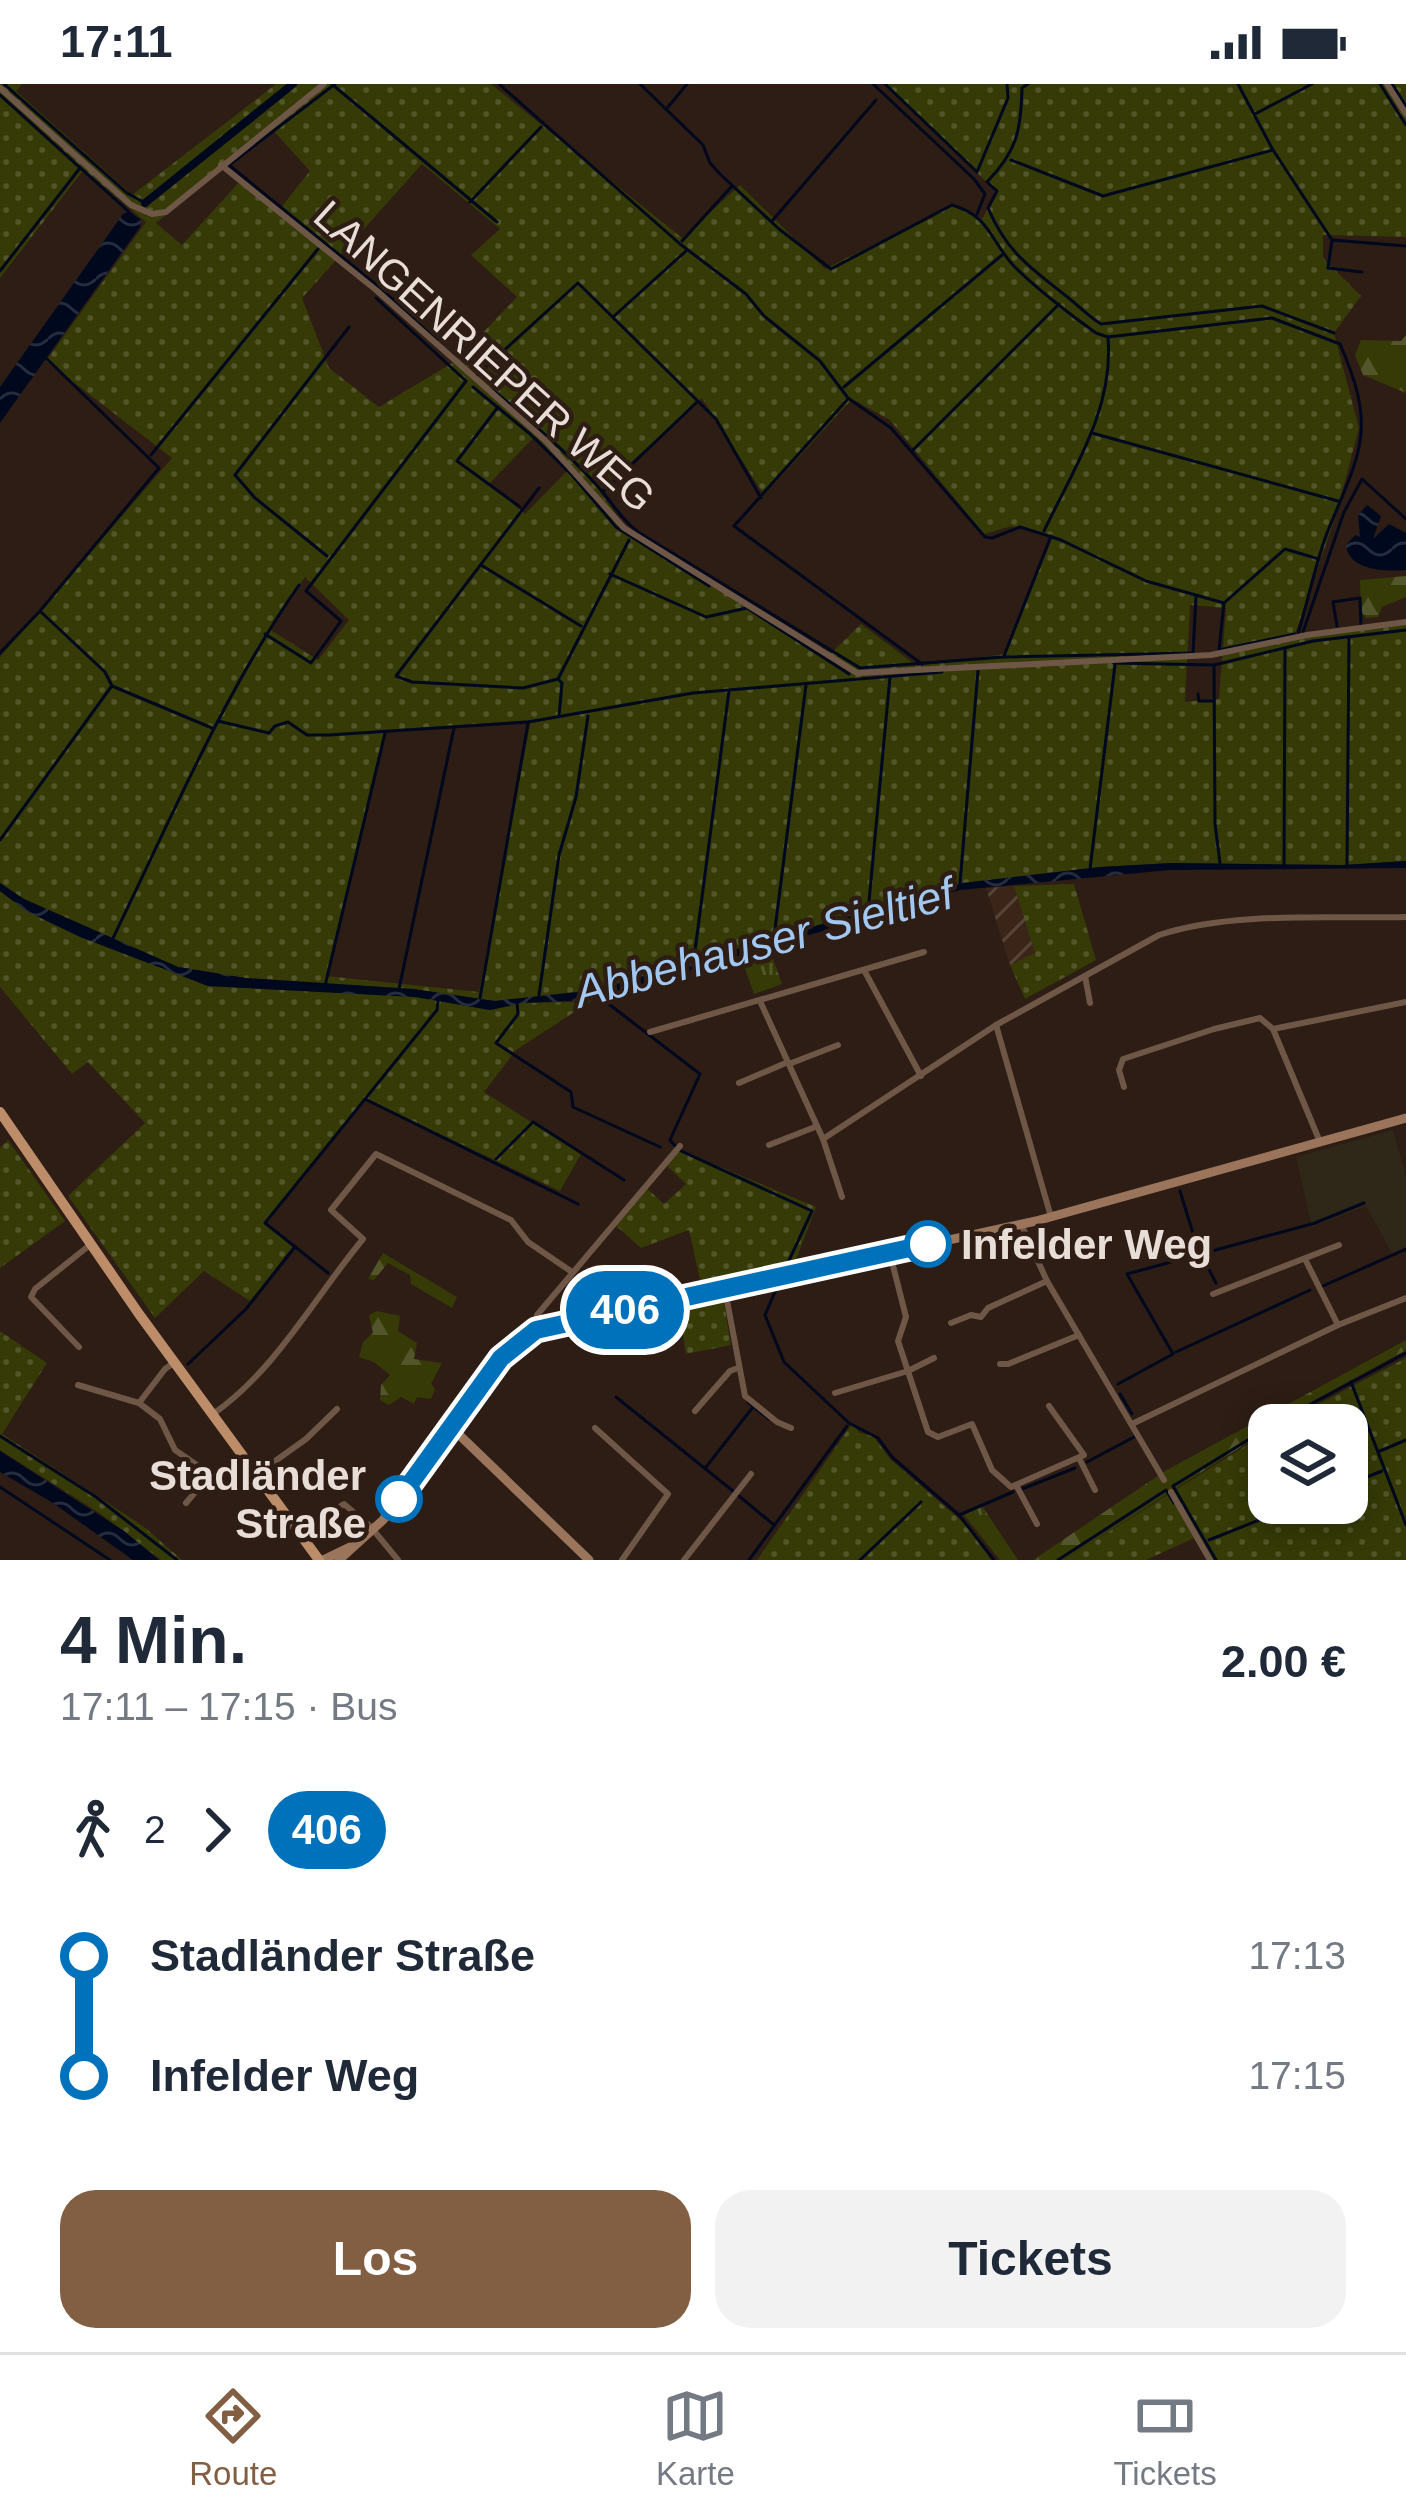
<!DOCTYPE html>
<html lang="de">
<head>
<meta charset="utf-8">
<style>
  body { margin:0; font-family:Arial,sans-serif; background:#f2f2f3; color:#1f2937; height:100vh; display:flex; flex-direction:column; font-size:45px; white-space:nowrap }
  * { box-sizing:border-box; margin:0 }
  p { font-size:39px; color:#747a83 }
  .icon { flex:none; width:66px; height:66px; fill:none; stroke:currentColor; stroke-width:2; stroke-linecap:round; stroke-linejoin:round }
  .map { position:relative; height:1476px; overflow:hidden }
  .sheet { display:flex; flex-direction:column; background:#fff; flex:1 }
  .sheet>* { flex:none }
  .badge { padding:0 24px; border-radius:39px; font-size:42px; line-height:78px }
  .tools { position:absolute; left:1248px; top:1320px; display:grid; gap:24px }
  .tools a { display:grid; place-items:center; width:120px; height:120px; border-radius:24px; background:#fff; box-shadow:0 6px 30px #0003; font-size:60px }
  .map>.badge { position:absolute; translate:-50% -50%; box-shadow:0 0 0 6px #fff }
  .legs { display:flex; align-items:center; gap:18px; height:132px; padding:0 60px; font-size:39px }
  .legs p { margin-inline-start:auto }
  .head { display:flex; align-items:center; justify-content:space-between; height:204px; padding:0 60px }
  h1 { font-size:66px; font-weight:800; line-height:90px }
  .primary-button { display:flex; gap:24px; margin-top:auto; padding:24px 60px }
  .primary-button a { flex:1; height:138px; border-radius:36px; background:#825e42; color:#fff; font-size:48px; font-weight:800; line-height:138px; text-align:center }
  .primary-button a+a { background:#f2f2f3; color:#1f2937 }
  ul { padding:0 60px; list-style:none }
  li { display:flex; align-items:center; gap:42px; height:120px; font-size:45px }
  li i { display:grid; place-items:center; width:18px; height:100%; margin:0 15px; background:currentColor }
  li i::after { content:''; width:30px; height:30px; margin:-15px; border:9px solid; border-radius:50%; background:#fff }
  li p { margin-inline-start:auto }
  li:first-child i { background:linear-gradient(#0000 50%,currentColor 0) }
  li:last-child i { background:linear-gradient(currentColor 50%,#0000 0) }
  .status { display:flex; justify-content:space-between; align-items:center; height:84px; padding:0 60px; background:#fff; direction:ltr }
  .status svg { height:33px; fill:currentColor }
  .dock { display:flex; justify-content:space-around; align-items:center; height:168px; border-top:3px solid #e0e1e3; background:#fff; font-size:33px; color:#747a83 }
  .dock a { display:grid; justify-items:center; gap:6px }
  .dock .on { color:#825e42 }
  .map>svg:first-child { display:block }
  .commercial { fill:#2f2717 }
  .industrial { fill:url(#industrial-furrows) }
  .grass { fill:url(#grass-dots); fill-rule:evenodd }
  .forest { fill:url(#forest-firs) }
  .park { fill:url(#park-tufts) }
  .water { fill:url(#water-waves) }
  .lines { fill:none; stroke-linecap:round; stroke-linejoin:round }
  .stream { stroke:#00081e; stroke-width:3 }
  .canal { stroke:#00081e; stroke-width:8 }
  .street { stroke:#6f5747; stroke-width:6 }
  .secondary { stroke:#9b755b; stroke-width:9 }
  .primary { stroke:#bd8d6a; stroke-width:10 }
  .line-1-casing { stroke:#fff; stroke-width:27 }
  .line-1 { stroke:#0072bc; stroke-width:18 }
  .stop-1-dot { fill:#fff; stroke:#0072bc; stroke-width:6 }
  .labels { text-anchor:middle; stroke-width:9; stroke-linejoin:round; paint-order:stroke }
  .street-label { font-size:42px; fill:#e9ded7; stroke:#2d1d14 }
  .stop-label { font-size:42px; font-weight:bold; fill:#e9ded7; stroke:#2d1d14; text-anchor:start }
  .water-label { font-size:45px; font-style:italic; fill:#a2c7f1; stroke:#2d1d14 }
</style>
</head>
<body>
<div class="status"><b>17:11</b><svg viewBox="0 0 49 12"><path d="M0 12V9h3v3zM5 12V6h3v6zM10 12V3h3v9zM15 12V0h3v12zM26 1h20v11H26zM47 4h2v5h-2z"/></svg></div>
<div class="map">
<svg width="1406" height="1476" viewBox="0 0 1406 1476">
  <defs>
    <pattern id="industrial-furrows" width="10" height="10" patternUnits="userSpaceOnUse" patternTransform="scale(3)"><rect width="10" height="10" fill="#3b2518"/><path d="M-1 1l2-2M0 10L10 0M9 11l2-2" fill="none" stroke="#574439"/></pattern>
    <pattern id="grass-dots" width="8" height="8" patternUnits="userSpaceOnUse" patternTransform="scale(3)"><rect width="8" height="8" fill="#353a06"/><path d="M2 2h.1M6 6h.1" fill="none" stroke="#52562a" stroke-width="1.8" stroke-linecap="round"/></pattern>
    <pattern id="forest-firs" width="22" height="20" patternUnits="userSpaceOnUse" patternTransform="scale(3)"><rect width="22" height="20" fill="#353a06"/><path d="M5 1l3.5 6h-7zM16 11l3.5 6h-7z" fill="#52562a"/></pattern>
    <pattern id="park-tufts" width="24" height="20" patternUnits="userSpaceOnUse" patternTransform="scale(3)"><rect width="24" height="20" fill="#353a06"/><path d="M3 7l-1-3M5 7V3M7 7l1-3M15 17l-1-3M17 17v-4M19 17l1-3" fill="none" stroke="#52562a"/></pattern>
    <pattern id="water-waves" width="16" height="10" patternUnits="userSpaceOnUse" patternTransform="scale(3)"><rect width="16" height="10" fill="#00081e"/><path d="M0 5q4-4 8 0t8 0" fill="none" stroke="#252c3e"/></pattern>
  </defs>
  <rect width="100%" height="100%" fill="#2d1d14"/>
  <polygon class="commercial" points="1393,1046 1406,1092 1406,1163 1392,1169 1366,1122 1312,1143 1296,1073"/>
  <polygon class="industrial" points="1014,802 1036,870 1010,881 986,804"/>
  <g class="grass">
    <path d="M0 0H22L16 7 132 111 276 0H491L682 154 740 101 825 185 955 120 982 135 997 108 885 0H1406V153L1323 151V174L1361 212 1334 249 1359 344 1336 431 1295 550 1406 540V777L1343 781 1171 779 1100 783 963 799 596 906 495 917 413 905 246 894 178 883 24 815 0 799V573L172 374 46 277 146 138 14 26 82 88 0 194ZM271 44 310 87 279 126 241 96 182 161 156 139ZM422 80 500 145 471 171 517 213 457 276 379 323 329 284 302 214ZM702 314 764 411 852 315 890 336 984 450 1012 442 1052 455 1005 570 917 582 861 540 829 571 633 453 599 407ZM535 352 568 386 525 430 489 400ZM305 493 349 536 318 576 269 545ZM1190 521 1226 524 1219 615 1185 618ZM531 636 479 908 326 892 386 646Z"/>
    <polygon points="1074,800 1096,876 1025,915 1010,881 1035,869 1014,802"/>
    <polygon points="0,807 26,827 208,902 416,913 490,926 522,919 574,918 599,912 516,966 484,1008 581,1070 560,1107 366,1015 266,1140 293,1162 250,1217 204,1187 155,1234 68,1112 145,1039 88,978 72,990 0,903"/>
    <polygon points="8,1056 65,1137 0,1184 0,1064"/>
    <polygon points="679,1066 816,1123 794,1181 702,1205 689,1146 641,1164 613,1139 643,1101 664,1120 686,1100 665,1080"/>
    <polygon points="723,1213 731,1261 686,1270 678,1221"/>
    <polygon points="0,1247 47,1279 2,1350 143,1442 182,1476 161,1476 101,1430 0,1366"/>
    <polygon points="1406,1274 1406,1476 1207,1476 1194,1454 1146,1476 1064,1476 1269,1347 1269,1419 1347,1419 1347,1341 1278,1341"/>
    <polygon points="852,1340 860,1349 873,1352 890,1375 965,1440 991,1476 757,1476"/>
  </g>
  <g class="forest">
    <polygon points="1406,251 1406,309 1363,291 1355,271 1361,256 1401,257"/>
    <polygon points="1406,492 1406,513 1382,523 1378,533 1366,534 1361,527 1360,496"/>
    <polygon points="383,1169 457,1213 452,1224 411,1200 410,1191 388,1179 374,1196 368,1195"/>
    <polygon points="377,1227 400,1232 398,1247 417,1259 414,1275 442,1279 431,1300 435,1305 431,1315 417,1313 414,1320 401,1313 389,1321 380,1316 381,1301 390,1291 374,1278 359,1273 363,1258 373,1249 369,1231"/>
    <polygon points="1406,1256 1406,1266 1269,1341 1266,1347 1064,1476 1033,1476 1165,1387"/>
  </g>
  <g class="park">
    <polygon points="770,867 782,900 754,910 741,873"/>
    <polygon points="982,1422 1018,1476 1000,1476 964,1431"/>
  </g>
  <g class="water">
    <polygon points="129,127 141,136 140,143 0,339 0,303 123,130"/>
    <path d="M1367 421 1381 432 1373 455 1389 440 1406 449V486C1385 488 1348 486 1346 461L1355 451 1360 453 1358 431Z"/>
    <polygon points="1406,777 1406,784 1170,786 960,806 591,916 522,919 490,926 415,913 208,902 80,853 26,827 0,807 0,799 24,815 178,883 246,894 413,905 495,917 596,906 963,799 1100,783 1171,779 1343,781"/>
    <polygon points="0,1367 124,1447 159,1476 133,1476 53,1419 0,1388"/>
  </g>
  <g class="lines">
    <g class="stream">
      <polyline points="4,0 127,109 145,119"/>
      <polyline points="335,0 229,81 385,208 436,256"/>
      <polyline points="499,0 680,160 746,210 764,232 820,277 848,314 891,344 985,453 992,454 1020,443 1061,456 1146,497 1224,519"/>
      <path d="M640 0 703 61 710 79 720 90 779 145 831 185 952 121C990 132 990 156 1013 181 1033 202 1072 232 1096 249L1108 253 1272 234 1340 260C1378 347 1360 368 1327 449 1315 481 1308 517 1298 550"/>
      <polyline points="873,0 974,95 985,110 977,130"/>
      <polyline points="885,0 977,88 1008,14 1007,0"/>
      <path d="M1028 0 1022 4C1021 47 1017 67 987 98L997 107 988 124C1008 171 1033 185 1071 216 1081 224 1089 233 1101 240L1262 222 1334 249"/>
      <polyline points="1238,0 1273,66 1332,156 1406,162"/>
      <polyline points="1380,0 1406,41"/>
      <polyline points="1392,0 1406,22"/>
      <polyline points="333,1 497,138"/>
      <polyline points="0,11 128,127"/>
      <polyline points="668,23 687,0"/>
      <polyline points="1255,30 1312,0"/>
      <polyline points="1011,76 1103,112 1273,66"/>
      <polyline points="470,118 541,43"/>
      <polyline points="772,137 876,16"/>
      <polyline points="1332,156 1328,184 1362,188"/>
      <polyline points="682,157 732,102"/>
      <polyline points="0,187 80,84"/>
      <polyline points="613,233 686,167"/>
      <polyline points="476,292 578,199 716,335 761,414"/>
      <polyline points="473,303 530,350 572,391 616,443 709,502"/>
      <polyline points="844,303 1002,171"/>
      <path d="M493 306C529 337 568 368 600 405 614 421 620 434 638 448L860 584 1003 573 1193 569 1196 512"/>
      <polyline points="847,316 734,442 922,580"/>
      <polyline points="498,323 457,377 520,423"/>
      <polyline points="1092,349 1338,417"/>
      <polyline points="913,366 1059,220"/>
      <polyline points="151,371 318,165"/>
      <polyline points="539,404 396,592 412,598 523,604 558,595"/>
      <polyline points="604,407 697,318"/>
      <path d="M1044 447C1073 386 1114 325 1108 254"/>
      <polyline points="327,472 255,414 235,391 349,243"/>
      <polyline points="481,481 581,542"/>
      <polyline points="610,490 706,533 747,524 849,590"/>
      <polyline points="41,528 105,588 112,602 212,644"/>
      <polyline points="1337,542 1333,518 1360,514 1361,542"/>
      <polyline points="1303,548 1344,428 1362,395 1406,435"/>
      <polyline points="265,550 311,579 341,537 306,507 466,297 376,214"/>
      <polyline points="1295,550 1219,566 1224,519 1285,465 1319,475"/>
      <polyline points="0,569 40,527 159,384 47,275"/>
      <polyline points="1004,572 1051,452"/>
      <polyline points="1114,579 1214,581"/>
      <polyline points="1198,610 1199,617 1212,617"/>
      <polyline points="559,632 562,599 558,595 629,456"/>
      <polyline points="218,637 269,649 275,642 288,638 307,651 329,651 528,638 693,609 942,588"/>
      <polyline points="0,756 111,603"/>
      <polyline points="1220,779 1215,740 1214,581 1313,557 1406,546"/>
      <polyline points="1347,783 1349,553"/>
      <polyline points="1284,784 1285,566"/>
      <polyline points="1090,785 1115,581"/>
      <polyline points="960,799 978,587"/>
      <polyline points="868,828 890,593"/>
      <polyline points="774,853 806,601"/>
      <path d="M113 854C171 735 223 610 299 501"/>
      <polyline points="693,882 729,607"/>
      <polyline points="325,902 385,649"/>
      <polyline points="399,905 454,644"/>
      <polyline points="539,911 559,771 576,713 588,632"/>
      <polyline points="597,911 700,990 670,1056 679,1066 812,1127 786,1183"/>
      <polyline points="480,914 528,639"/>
      <polyline points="517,918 518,930 496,959 571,1008 573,1023 660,1063"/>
      <polyline points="365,1015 578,1120"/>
      <polyline points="496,1075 533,1038 624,1096"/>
      <polyline points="1180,1107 1199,1169"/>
      <polyline points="1203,1174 1216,1199"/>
      <polyline points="328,1189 265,1139 437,926 438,917"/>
      <polyline points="778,1201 765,1231 784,1278 849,1339 878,1354 892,1373 959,1431 994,1476"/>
      <polyline points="1323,1202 1406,1165"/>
      <polyline points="1176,1268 1310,1206"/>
      <polyline points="188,1280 246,1225 295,1163"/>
      <polyline points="1351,1298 1406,1441"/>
      <polyline points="1118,1300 1173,1270 1127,1190 1315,1139 1364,1119"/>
      <polyline points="1120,1310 1132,1330"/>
      <polyline points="616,1313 733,1407"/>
      <polyline points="748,1318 769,1335"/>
      <polyline points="1272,1341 1406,1269"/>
      <polyline points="0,1352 96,1413 177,1476"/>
      <polyline points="1380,1367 1406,1356"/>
      <polyline points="1087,1378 1134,1353"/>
      <polyline points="706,1383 753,1323"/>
      <polyline points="1347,1401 1382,1387"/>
      <polyline points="0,1403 110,1476"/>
      <polyline points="1022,1405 1075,1384"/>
      <polyline points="739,1412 774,1441"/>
      <polyline points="959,1431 1013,1408"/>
      <polyline points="1209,1456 1302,1419"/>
      <polyline points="749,1476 847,1342"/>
      <polyline points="860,1476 921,1418"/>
      <polyline points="1058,1476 1166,1406 1174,1419"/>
      <polyline points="1216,1476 1173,1402 1269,1343"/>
    </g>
    <polyline class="canal" points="145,119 293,0"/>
    <g class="street">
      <polyline points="1387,0 1406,30"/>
      <polyline points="0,4 131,121 152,130 166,128 324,0"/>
      <polyline points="221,81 376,206 546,357 624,444 857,589 1211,571 1307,551 1406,538"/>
      <polyline points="864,886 921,992"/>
      <polyline points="1085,892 1090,919"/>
      <polyline points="760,917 823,1055 842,1113"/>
      <polyline points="996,941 1051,1133"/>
      <polyline points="1273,945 1406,918"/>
      <polyline points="650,948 924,868"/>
      <polyline points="789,980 838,961"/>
      <polyline points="739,999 788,978"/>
      <polyline points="1124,1003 1119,986 1123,975 1214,945 1260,934 1273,945 1320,1058"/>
      <path d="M823 1055 996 941 1159 851C1231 827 1329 835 1406 833"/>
      <polyline points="769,1061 815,1043"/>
      <polyline points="1021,1140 1047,1197 1164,1396"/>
      <polyline points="890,1170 906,1233 898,1257 928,1348 938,1353 972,1340 992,1386 1011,1403 1084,1371 1049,1322"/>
      <polyline points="1305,1175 1338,1241"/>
      <polyline points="725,1206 745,1312 777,1338 791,1344"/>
      <polyline points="1213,1210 1339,1161"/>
      <polyline points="951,1239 971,1231 981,1233 988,1224 1047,1197"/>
      <polyline points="536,1246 537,1231 680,1062"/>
      <polyline points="79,1263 31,1213 35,1205 91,1160"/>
      <polyline points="1000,1280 1008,1280 1079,1251"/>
      <polyline points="78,1301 139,1319 165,1285 175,1278"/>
      <polyline points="835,1309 908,1287 934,1274"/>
      <polyline points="139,1319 160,1335 175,1366 207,1388 208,1393 186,1419"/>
      <polyline points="695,1327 730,1287 738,1284"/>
      <path d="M213 1330C276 1286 314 1214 363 1155L331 1126 376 1070 511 1136 528 1158 572 1188"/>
      <polyline points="1132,1340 1338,1241 1406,1214"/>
      <polyline points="595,1344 668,1410 622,1476"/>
      <polyline points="1079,1374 1095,1406"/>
      <polyline points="257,1390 306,1355 337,1325"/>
      <polyline points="1016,1401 1037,1440"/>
      <polyline points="1171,1408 1210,1476"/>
      <polyline points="314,1438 344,1420 370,1442 398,1476"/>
      <polyline points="684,1476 751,1390"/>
    </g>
    <g class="secondary">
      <polyline points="451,1343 589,1476"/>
      <polyline points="323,1476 350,1463"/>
      <polyline points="339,1476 383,1436 501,1274 536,1246 1036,1137 1406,1034"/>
    </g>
    <polyline class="primary" points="0,1028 139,1230 319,1476"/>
  </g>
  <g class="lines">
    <g class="line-1-casing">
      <polyline id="line-1" points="399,1415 501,1274 536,1246 928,1160"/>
    </g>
    <use href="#line-1" class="line-1"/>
  </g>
  <g class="stop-1-dot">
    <circle cx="928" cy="1160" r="21"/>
    <circle cx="399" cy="1415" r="21"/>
  </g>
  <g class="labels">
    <g class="street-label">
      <text transform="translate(485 272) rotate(42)" y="15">LANGENRIEPER WEG</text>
    </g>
    <g class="stop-label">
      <text x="961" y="1175">Infelder Weg</text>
      <text x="366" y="1406" text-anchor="end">Stadländer<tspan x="366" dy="48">Straße</tspan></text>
    </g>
    <g class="water-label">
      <text transform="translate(764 858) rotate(-15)" y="16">Abbehauser Sieltief</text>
    </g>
  </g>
</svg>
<div class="tools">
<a><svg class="icon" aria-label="layers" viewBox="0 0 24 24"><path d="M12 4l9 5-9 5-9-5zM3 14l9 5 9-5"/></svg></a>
</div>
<b class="badge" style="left:625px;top:1226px;background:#0072bc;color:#fff">406</b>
</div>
<section class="sheet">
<div class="head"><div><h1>4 Min.</h1><p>17:11 – 17:15 · Bus</p></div><b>2.00 €</b></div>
<div class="legs"><svg class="icon" aria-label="walk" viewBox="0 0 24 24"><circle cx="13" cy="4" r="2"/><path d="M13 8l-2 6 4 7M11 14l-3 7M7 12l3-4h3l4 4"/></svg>2<svg class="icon" aria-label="forward" viewBox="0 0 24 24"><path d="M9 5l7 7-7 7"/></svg><b class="badge" style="background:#0072bc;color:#fff">406</b></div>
<ul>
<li><i style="color:#0072bc"></i><b>Stadländer Straße</b><p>17:13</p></li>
<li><i style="color:#0072bc"></i><b>Infelder Weg</b><p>17:15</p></li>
</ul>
<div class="primary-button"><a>Los</a><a>Tickets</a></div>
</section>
<nav class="dock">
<a class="on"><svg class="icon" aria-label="directions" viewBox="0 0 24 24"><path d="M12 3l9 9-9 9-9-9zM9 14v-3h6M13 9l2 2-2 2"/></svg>Route</a>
<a><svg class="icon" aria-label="map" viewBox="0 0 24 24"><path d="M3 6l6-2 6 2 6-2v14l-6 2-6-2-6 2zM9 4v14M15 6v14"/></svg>Karte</a>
<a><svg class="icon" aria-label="tickets" viewBox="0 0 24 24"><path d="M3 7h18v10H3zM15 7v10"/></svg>Tickets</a>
</nav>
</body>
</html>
